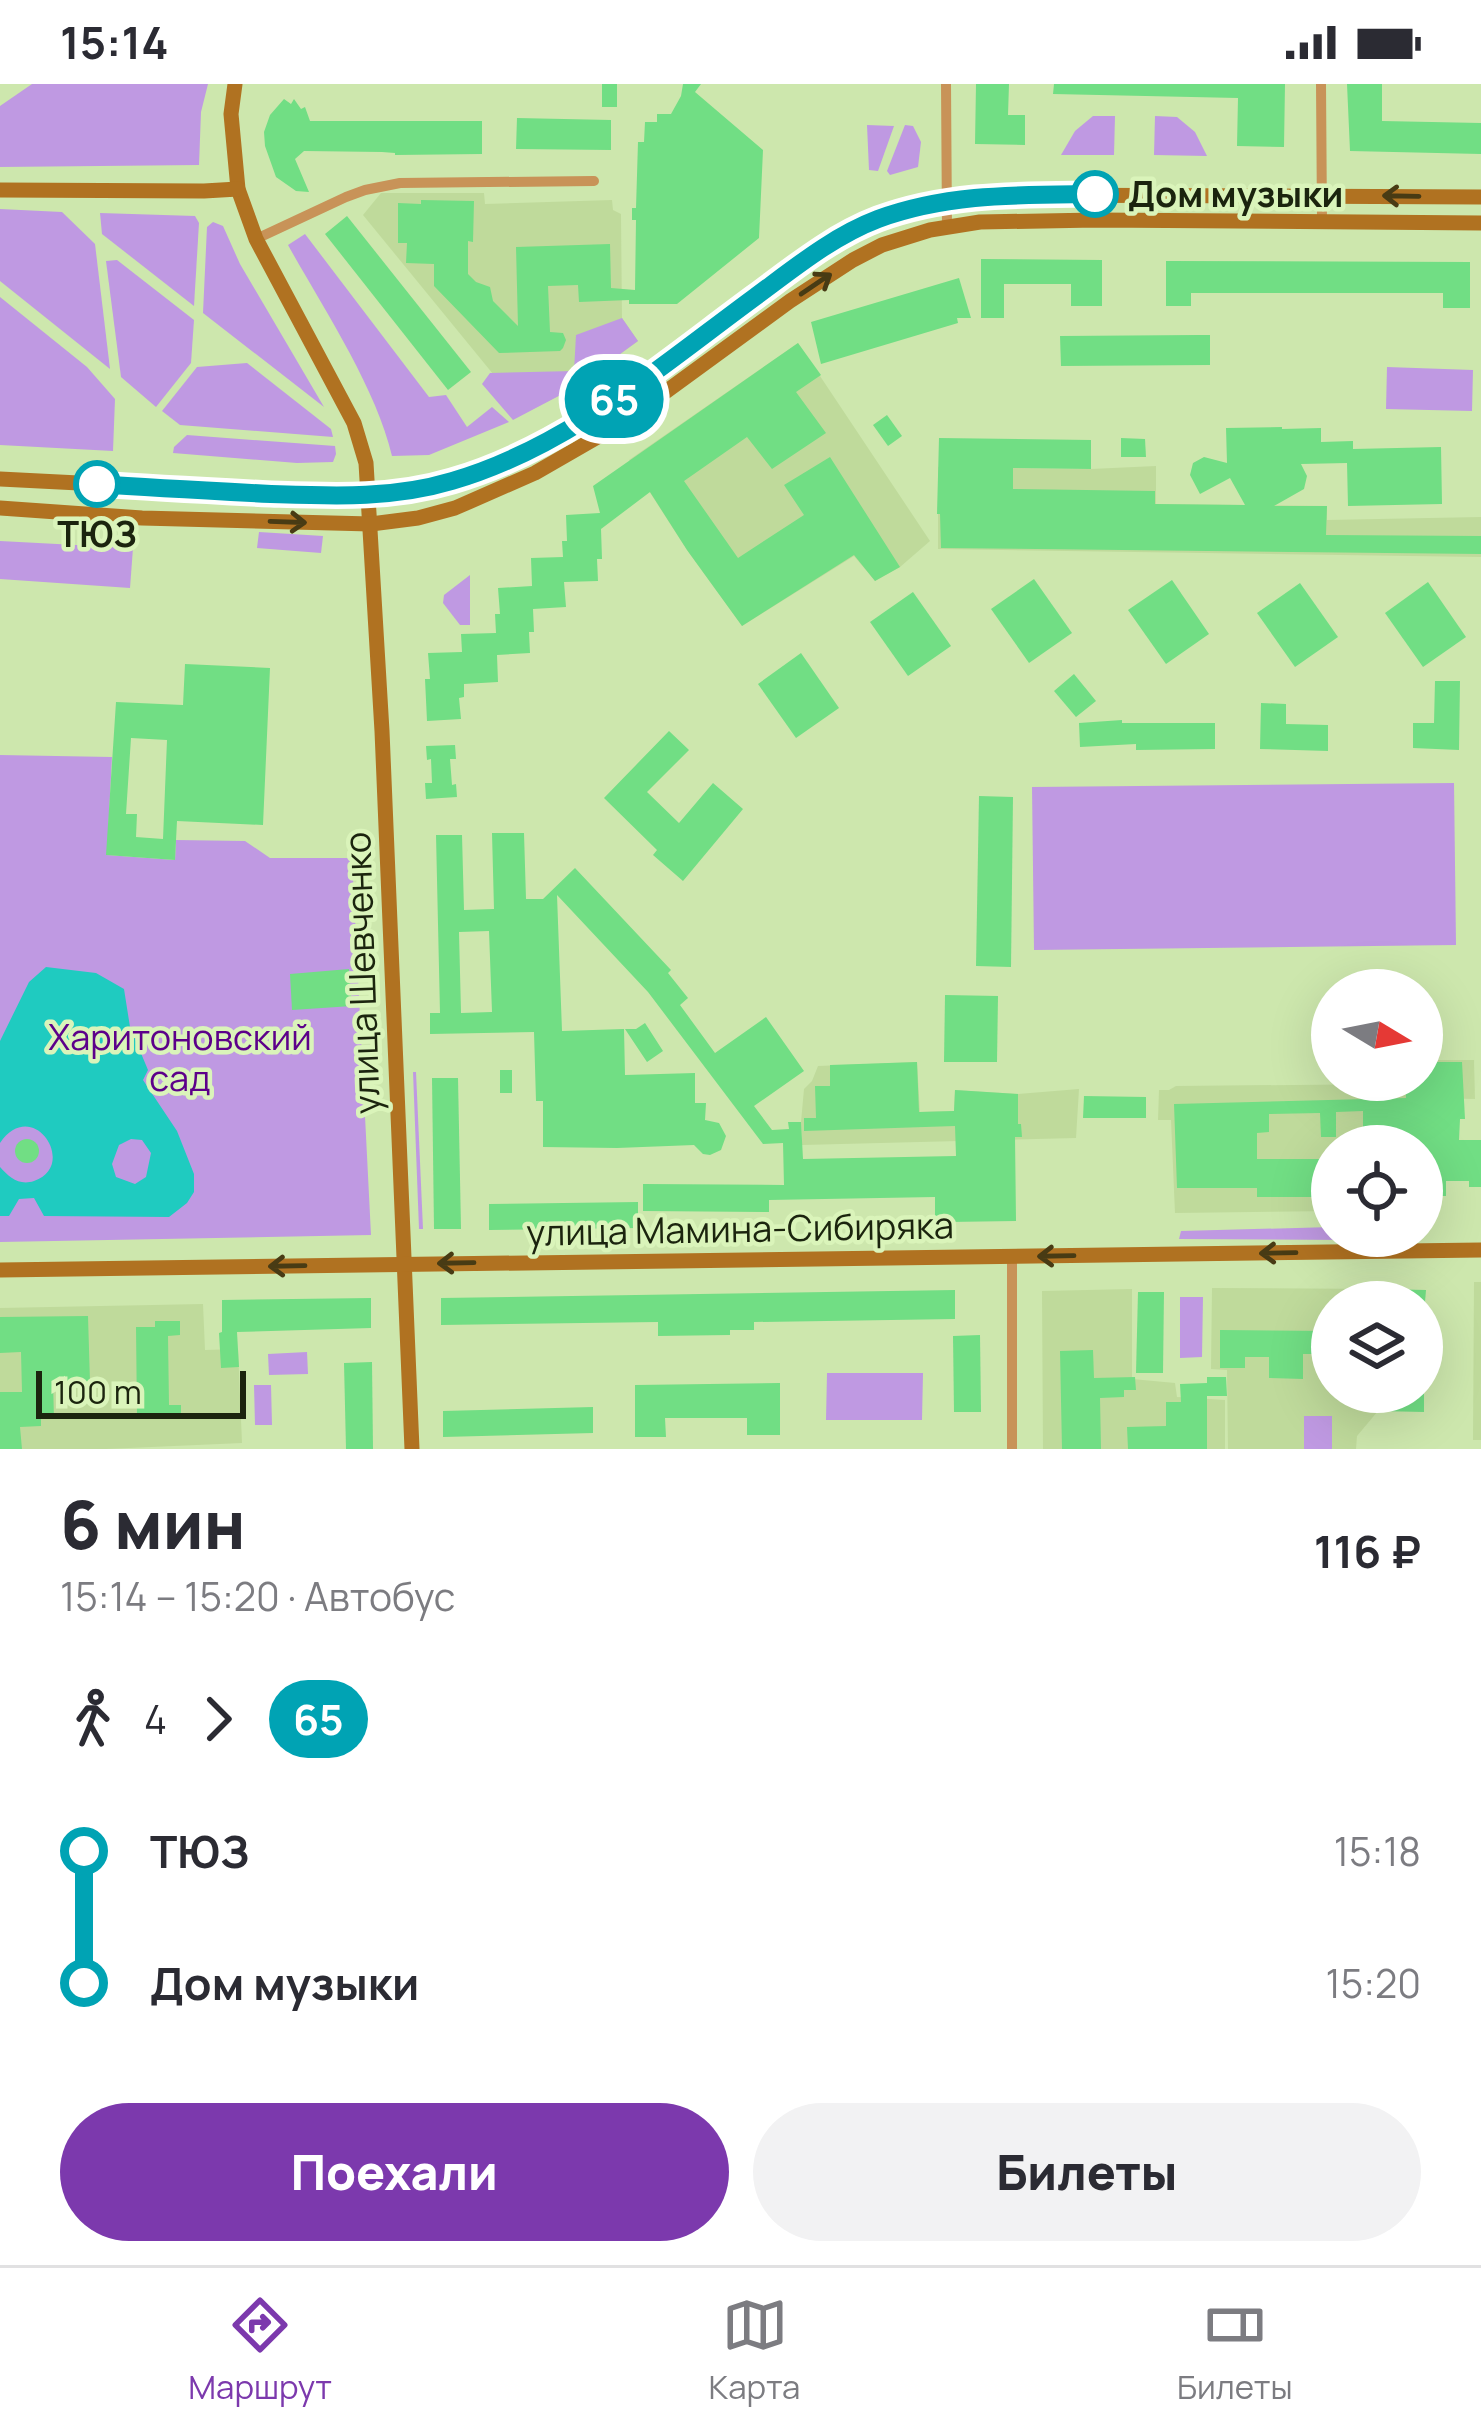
<!DOCTYPE html>
<html lang="ru">
<head>
<meta charset="utf-8">
<style>
  body { margin:0; font-family:Manrope,sans-serif; background:#f2f2f3; color:#2b2b33; height:100vh; display:flex; flex-direction:column; font-size:45px; white-space:nowrap }
  * { box-sizing:border-box; margin:0 }
  p { font-size:39px; color:#7c7c81 }
  .icon { flex:none; width:66px; height:66px; fill:none; stroke:currentColor; stroke-width:2; stroke-linecap:round; stroke-linejoin:round }
  .map { position:relative; height:1365px; overflow:hidden }
  .sheet { display:flex; flex-direction:column; background:#fff; flex:1 }
  .sheet>* { flex:none }
  .badge { padding:0 24px; border-radius:39px; font-size:42px; line-height:78px }
  .needle { width:78px; rotate:100deg }
  .tools { position:absolute; left:1311px; top:885px; display:grid; gap:24px }
  .tools a { display:grid; place-items:center; width:132px; height:132px; border-radius:50%; background:#fff; box-shadow:0 12px 48px #0002; font-size:60px }
  .scale { position:absolute; left:36px; bottom:30px; width:210px; box-sizing:border-box; padding-left:12px; border:6px solid #1b240e; border-top:0; font-size:33px; line-height:42px; white-space:nowrap; color:#1b240e; -webkit-text-stroke:9px #daf4ba; paint-order:stroke }
  .map>.badge { position:absolute; translate:-50% -50%; box-shadow:0 0 0 6px #fff }
  .legs { display:flex; align-items:center; gap:18px; height:132px; padding:0 60px; font-size:39px }
  .legs p { margin-inline-start:auto }
  .head { display:flex; align-items:center; justify-content:space-between; height:204px; padding:0 60px }
  h1 { font-size:66px; font-weight:800; line-height:90px }
  .primary-button { display:flex; gap:24px; margin-top:auto; padding:24px 60px }
  .primary-button a { flex:1; height:138px; border-radius:72px; background:#7c39ad; color:#fff; font-size:48px; font-weight:800; line-height:138px; text-align:center }
  .primary-button a+a { background:#f2f2f3; color:#2b2b33 }
  ul { padding:0 60px; list-style:none }
  li { display:flex; align-items:center; gap:42px; height:132px; font-size:45px }
  li i { display:grid; place-items:center; width:18px; height:100%; margin:0 15px; background:currentColor }
  li i::after { content:''; width:30px; height:30px; margin:-15px; border:9px solid; border-radius:50%; background:#fff }
  li p { margin-inline-start:auto }
  li:first-child i { background:linear-gradient(#0000 50%,currentColor 0) }
  li:last-child i { background:linear-gradient(currentColor 50%,#0000 0) }
  .status { display:flex; justify-content:space-between; align-items:center; height:84px; padding:0 60px; background:#fff; direction:ltr }
  .status svg { height:33px; fill:currentColor }
  .dock { display:flex; justify-content:space-around; align-items:center; height:168px; border-top:3px solid #e1e1e2; background:#fff; font-size:33px; color:#7c7c81 }
  .dock a { display:grid; justify-items:center; gap:6px }
  .dock .active { color:#7c39ad }
  .map>svg:first-child { display:block }
  .built { fill:#bfda9b }
  .green { fill:#bf99e2 }
  .water { fill:#1fcbc0; fill-rule:evenodd }
  .building { fill:#71de84; fill-rule:evenodd }
  .lines { fill:none; stroke-linecap:round; stroke-linejoin:round }
  .street { stroke:#c89358; stroke-width:10 }
  .secondary { stroke:#b07221; stroke-width:15 }
  .oneway { stroke:#483b14 }
  .line-1-casing { stroke:#fff; stroke-width:27 }
  .line-1 { stroke:#00a3b4; stroke-width:18 }
  .stop-1-dot { fill:#fff; stroke:#00a3b4; stroke-width:6 }
  .labels { text-anchor:middle; stroke-width:9; stroke-linejoin:round; paint-order:stroke }
  .stop-label { font-size:36px; font-weight:bold; fill:#1b240e; stroke:#daf4ba; text-anchor:start }
  .street-label { font-size:36px; fill:#1b240e; stroke:#daf4ba }
  .park-label { font-size:36px; fill:#5c008a; stroke:#daf4ba }
</style>
</head>
<body>
<div class="status"><b>15:14</b><svg viewBox="0 0 49 12"><path d="M0 12V9h3v3zM5 12V6h3v6zM10 12V3h3v9zM15 12V0h3v12zM26 1h20v11H26zM47 4h2v5h-2z"/></svg></div>
<div class="map">
<svg width="1481" height="1365" viewBox="0 0 1481 1365">
  <rect width="100%" height="100%" fill="#cde7ad"/>
  <g class="built">
    <polygon points="381,109 484,109 485,120 612,116 613,126 621,130 621,133 622,234 638,257 572,305 525,329 363,131"/>
    <polygon points="798,259 930,457 900,483 875,497 854,472 742,542 687,466 629,376"/>
    <polygon points="1156,382 1156,420 1327,422 1327,436 1481,433 1481,473 938,465 938,383 1091,385"/>
    <polygon points="1422,976 1474,976 1475,1015 1433,1014 1403,1062 1332,1062 1332,1127 1175,1129 1171,1036 1158,1036 1159,1006 1169,1006 1176,1002 1394,1000 1397,996 1422,996"/>
    <polygon points="917,978 920,1028 954,1027 955,1006 1018,1010 1079,1005 1076,1054 802,1061 801,1038 804,1005 812,997 818,982"/>
    <polygon points="1474,1198 1481,1198 1481,1356 1473,1356"/>
    <polygon points="1212,1204 1380,1205 1379,1218 1332,1218 1332,1308 1378,1308 1378,1327 1357,1352 1356,1365 1228,1365 1227,1286 1211,1285"/>
    <polygon points="1132,1205 1132,1295 1175,1299 1177,1313 1225,1316 1225,1365 1043,1365 1042,1207"/>
    <polygon points="203,1220 205,1266 238,1265 242,1359 106,1365 22,1365 0,1360 0,1224"/>
  </g>
  <g class="green">
    <polygon points="32,0 208,0 201,28 199,81 0,83 0,22"/>
    <polygon points="1093,32 1115,32 1114,71 1061,71 1075,47"/>
    <polygon points="1155,32 1177,33 1195,48 1207,72 1154,71"/>
    <polygon points="867,41 894,42 878,87 869,86"/>
    <polygon points="905,41 913,42 921,58 918,83 890,91 887,87"/>
    <polygon points="0,125 62,128 95,160 110,285 0,197"/>
    <polygon points="100,129 195,132 199,139 194,222 102,150"/>
    <polygon points="213,138 223,142 240,180 324,323 203,229 207,143"/>
    <path d="M305 150 429 313 446 311 467 343 492 323 509 338 429 371 392 372C376 303 323 224 288 161Z"/>
    <polygon points="117,176 194,236 191,279 156,323 121,293 106,177"/>
    <polygon points="0,213 87,283 115,315 113,367 0,361"/>
    <polygon points="622,234 638,257 572,305 513,336 482,300 490,289 574,287 576,251"/>
    <polygon points="247,279 331,345 333,353 180,341 162,327 197,283"/>
    <polygon points="1387,283 1473,286 1472,327 1386,325"/>
    <polygon points="187,351 335,362 336,370 333,378 297,379 173,369 174,363"/>
    <polygon points="259,448 323,452 321,469 257,464"/>
    <polygon points="0,457 133,464 130,504 0,495"/>
    <polygon points="470,491 470,541 460,541 443,519 444,511"/>
    <polygon points="0,671 112,673 107,771 175,776 176,756 245,757 270,774 352,774 371,1151 0,1158"/>
    <polygon points="1454,699 1456,861 1034,866 1032,703"/>
    <polygon points="413,988 416,988 423,1145 419,1145"/>
    <polygon points="1332,1143 1332,1152 1352,1152 1351,1156 1179,1155 1181,1147"/>
    <polygon points="1180,1213 1203,1213 1202,1273 1180,1274"/>
    <polygon points="307,1268 308,1290 269,1291 268,1270"/>
    <polygon points="827,1289 923,1289 922,1336 826,1336"/>
    <polygon points="254,1301 271,1301 272,1341 255,1341"/>
    <rect x="1304" y="1332" width="28" height="33"/>
  </g>
  <path class="water" d="M46 883 96 889 124 905 130 943 148 986 143 996 177 1047 194 1090V1108L187 1119 169 1133 44 1132 34 1114 19 1115 9 1132H0V1083C9 1093 19 1102 34 1097 79 1082 33 1011 0 1059V957L29 898ZM131 1055 142 1056 151 1069 146 1093 135 1100 116 1093 112 1080 119 1061Z"/>
  <g class="building">
    <rect x="602" y="0" width="15" height="23"/>
    <polygon points="683,0 701,0 695,8 763,66 759,154 677,220 629,220 629,216 579,218 578,201 548,202 550,248 563,249 566,256 563,264 560,267 499,269 434,202 434,180 406,179 407,159 398,159 398,119 421,120 421,116 474,117 473,158 468,157 468,190 476,198 490,203 493,217 518,242 516,163 610,160 611,204 635,206 636,136 632,136 632,124 636,124 638,58 644,58 645,38 657,38 657,30 671,30 681,12"/>
    <polygon points="976,0 1009,0 1008,31 1025,31 1025,61 975,60"/>
    <polygon points="1054,0 1285,0 1284,63 1237,62 1238,14 1053,10"/>
    <polygon points="1347,0 1382,0 1382,37 1481,39 1481,70 1350,67"/>
    <polygon points="284,15 291,20 294,15 301,25 305,23 310,37 482,37 482,70 395,71 395,69 382,68 304,67 295,75 309,108 296,107 276,93 265,62 264,48 270,31"/>
    <polygon points="517,34 611,36 611,66 516,65"/>
    <polygon points="347,132 471,288 448,306 325,150"/>
    <polygon points="981,175 1102,176 1102,222 1071,222 1071,200 1004,200 1004,234 981,234"/>
    <polygon points="1166,177 1470,178 1470,224 1443,224 1443,209 1191,209 1191,222 1166,222"/>
    <polygon points="959,194 971,234 957,234 958,239 821,280 811,238"/>
    <polygon points="1198,251 1210,251 1210,281 1061,282 1060,252"/>
    <polygon points="798,259 821,291 796,308 826,349 772,385 747,353 684,397 738,474 804,431 784,401 830,373 900,483 875,497 854,471 742,542 687,466 650,408 601,445 602,475 597,475 598,497 564,498 566,523 533,525 534,548 529,548 530,569 497,571 498,598 464,600 464,613 459,614 461,635 427,637 425,595 430,595 428,569 462,568 461,550 496,549 495,530 500,530 498,504 532,502 531,474 563,473 562,457 567,457 566,431 600,429 593,402"/>
    <polygon points="887,331 902,352 888,362 873,341"/>
    <polygon points="1282,343 1282,345 1321,344 1321,358 1353,357 1353,365 1441,363 1442,420 1348,422 1347,379 1301,380 1307,392 1304,405 1274,422 1327,422 1326,451 1481,452 1481,470 941,464 940,430 937,430 939,354 1091,356 1091,385 1013,384 1013,405 1155,407 1155,420 1245,421 1230,394 1200,410 1190,391 1193,379 1204,373 1227,379 1226,344"/>
    <polygon points="1121,354 1145,355 1146,373 1121,373"/>
    <polygon points="1034,495 1072,549 1029,579 991,525"/>
    <polygon points="1172,496 1209,550 1166,580 1128,526"/>
    <polygon points="1428,498 1466,553 1423,583 1385,529"/>
    <polygon points="1300,499 1338,553 1295,583 1257,529"/>
    <polygon points="913,508 951,562 908,592 870,538"/>
    <polygon points="801,569 839,624 796,654 758,600"/>
    <path d="M185 580 270 584 263 741 177 737 175 776 106 771 116 618 183 621ZM131 654 167 656 163 755 136 753 137 730H126Z"/>
    <polygon points="1074,590 1096,617 1076,633 1054,607"/>
    <polygon points="1435,597 1460,597 1459,666 1413,664 1413,639 1434,639"/>
    <polygon points="1261,619 1286,620 1286,640 1328,641 1328,667 1260,665"/>
    <polygon points="1122,636 1122,639 1215,639 1215,665 1136,666 1136,660 1080,663 1079,639"/>
    <polygon points="669,647 689,666 647,708 679,739 713,699 743,725 683,797 653,771 657,766 604,714"/>
    <polygon points="455,661 456,675 450,675 452,701 456,700 457,713 426,715 425,699 432,699 431,675 427,676 426,662"/>
    <polygon points="979,712 1013,713 1011,883 976,882"/>
    <path d="M492 749H524L526 815H543L575 784 671 886 668 889 688 914 680 921 715 969 766 933 804 987 754 1022 772 1046 789 1045 788 1038H801L803 1075 956 1072 955 1042 804 1047V1034H816L815 1002H830V981L917 978 919 1028 954 1027 955 1006 1018 1010V1040H1021L1022 1053H1015L1016 1137 948 1138V1134L935 1135V1113L769 1116V1128L643 1127V1100L784 1101 783 1059 763 1060 648 908 557 811 562 947 624 945 625 991 695 989V1019H706L705 1036 719 1039 726 1052 721 1066 710 1071 703 1070 694 1061 617 1064 543 1063V1017H536L534 948 430 950V929H440L436 751H462L464 826 494 825ZM489 847 492 928 461 929 459 848Z"/>
    <polygon points="349,885 352,922 292,926 290,890"/>
    <polygon points="945,911 998,912 997,978 944,978"/>
    <polygon points="645,939 663,967 647,978 625,945 636,945"/>
    <polygon points="1422,978 1462,978 1465,1035 1460,1035 1459,1056 1481,1056 1481,1103 1469,1103 1469,1097 1446,1097 1446,1112 1434,1112 1434,1108 1423,1108 1422,1062 1363,1062 1363,1027 1336,1028 1336,1053 1321,1053 1320,1029 1269,1030 1269,1048 1257,1049 1257,1075 1332,1075 1332,1113 1257,1113 1257,1104 1177,1104 1174,1020 1406,1014 1405,996 1422,996"/>
    <rect x="500" y="986" width="12" height="23"/>
    <polygon points="432,994 458,994 461,1145 434,1145"/>
    <polygon points="1084,1012 1146,1013 1146,1034 1083,1034"/>
    <circle cx="27" cy="1067" r="12"/>
    <polygon points="638,1118 638,1144 489,1146 489,1120"/>
    <polygon points="1380,1205 1426,1206 1425,1218 1379,1218"/>
    <polygon points="955,1206 955,1235 754,1238 754,1246 730,1246 730,1251 658,1252 658,1238 441,1241 441,1214"/>
    <polygon points="1138,1208 1164,1208 1163,1289 1136,1289"/>
    <polygon points="371,1214 371,1244 237,1248 239,1283 221,1284 219,1249 222,1248 222,1216"/>
    <polygon points="88,1232 90,1298 53,1298 54,1335 41,1335 41,1342 20,1343 22,1365 0,1365 0,1308 22,1308 21,1268 0,1269 0,1233"/>
    <polygon points="155,1237 180,1237 180,1251 168,1252 169,1321 181,1321 181,1335 137,1333 136,1243 155,1243"/>
    <polygon points="1220,1246 1332,1247 1332,1270 1303,1270 1303,1295 1269,1294 1269,1273 1245,1273 1245,1284 1220,1284"/>
    <polygon points="980,1251 981,1328 954,1328 953,1252"/>
    <polygon points="1093,1266 1094,1294 1135,1293 1136,1306 1124,1306 1124,1313 1100,1314 1101,1365 1062,1365 1060,1267"/>
    <polygon points="372,1278 373,1365 346,1365 344,1279"/>
    <polygon points="1207,1293 1226,1293 1227,1312 1207,1312 1207,1365 1128,1365 1127,1343 1166,1342 1166,1318 1181,1318 1180,1300 1207,1299"/>
    <polygon points="780,1299 780,1351 747,1351 747,1334 665,1334 666,1353 635,1353 635,1301"/>
    <polygon points="1378,1308 1424,1308 1424,1328 1378,1327"/>
    <polygon points="593,1323 593,1349 443,1353 443,1327"/>
  </g>
  <g class="lines">
    <g class="street">
      <polyline points="946,0 947,143"/>
      <polyline points="1321,0 1322,137"/>
      <polyline points="256,155 346,113 365,106 400,99 594,97"/>
      <polyline points="1012,1172 1012,1365"/>
    </g>
    <g class="secondary">
      <polyline points="235,0 231,30 238,105 256,155 354,339 366,379 382,647 412,1365"/>
      <polyline points="0,106 204,107 238,105"/>
      <path d="M0 395 333 412 391 410 451 398 486 385 571 344 842 153C895 126 949 113 1009 111L1481 113"/>
      <polyline points="0,424 142,434 371,440 418,434 455,424 535,389 627,336 790,217 853,176 882,161 930,146 980,138 1096,136 1481,139"/>
      <polyline points="0,1186 1481,1166"/>
    </g>
  </g>
  <defs><path id="oneway-shaft" d="M-6 0H5M1.5-3L5.5 0L1.5 3" fill="none" stroke-width="1.6" stroke-linecap="round" stroke-linejoin="round" transform="scale(3)"/></defs>
  <g class="oneway">
    <use href="#oneway-shaft" transform="translate(1401 112) rotate(-179)"/>
    <use href="#oneway-shaft" transform="translate(816 200) rotate(-34)"/>
    <use href="#oneway-shaft" transform="translate(288 438) rotate(2)"/>
    <use href="#oneway-shaft" transform="translate(1278 1169) rotate(179)"/>
    <use href="#oneway-shaft" transform="translate(1056 1172) rotate(179)"/>
    <use href="#oneway-shaft" transform="translate(456 1179) rotate(179)"/>
    <use href="#oneway-shaft" transform="translate(287 1182) rotate(179)"/>
  </g>
  <g class="lines">
    <g class="line-1-casing">
      <path id="line-1" d="M97 400C155 404 213 407 271 410 332 412 392 415 452 397 566 364 661 282 755 213 793 185 833 152 878 135 949 109 1020 111 1095 110"/>
    </g>
    <use href="#line-1" class="line-1"/>
  </g>
  <g class="stop-1-dot">
    <circle cx="1095" cy="110" r="21"/>
    <circle cx="97" cy="400" r="21"/>
  </g>
  <g class="labels">
    <g class="stop-label">
      <text x="1128" y="123">Дом музыки</text>
      <text x="97" y="463" text-anchor="middle">ТЮЗ</text>
    </g>
    <g class="street-label">
      <text transform="translate(362 889) rotate(-92)" y="13">улица Шевченко</text>
      <text transform="translate(740 1145) rotate(-1)" y="13">улица Мамина-Сибиряка</text>
    </g>
    <g class="park-label">
      <text x="180" y="966">Харитоновский<tspan x="180" dy="41">сад</tspan></text>
    </g>
  </g>
</svg>
<div class="tools">
<a><svg class="needle" viewBox="-14 -14 28 28"><path d="M0-13l5 13h-10z" fill="#e53935"/><path d="M0 13l5-13h-10z" fill="#7c7c81"/></svg></a>
<a><svg class="icon" aria-label="locate" viewBox="0 0 24 24"><circle cx="12" cy="12" r="6"/><path d="M12 2v4M12 18v4M2 12h4M18 12h4"/></svg></a>
<a><svg class="icon" aria-label="layers" viewBox="0 0 24 24"><path d="M12 4l9 5-9 5-9-5zM3 14l9 5 9-5"/></svg></a>
</div>
<div class="scale">100 m</div>
<b class="badge" style="left:614px;top:315px;background:#00a3b4;color:#fff">65</b>
</div>
<section class="sheet">
<div class="head"><div><h1>6 мин</h1><p>15:14 – 15:20 · Автобус</p></div><b>116 ₽</b></div>
<div class="legs"><svg class="icon" aria-label="walk" viewBox="0 0 24 24"><circle cx="13" cy="4" r="2"/><path d="M13 8l-2 6 4 7M11 14l-3 7M7 12l3-4h3l4 4"/></svg>4<svg class="icon" aria-label="forward" viewBox="0 0 24 24"><path d="M9 5l7 7-7 7"/></svg><b class="badge" style="background:#00a3b4;color:#fff">65</b></div>
<ul>
<li><i style="color:#00a3b4"></i><b>ТЮЗ</b><p>15:18</p></li>
<li><i style="color:#00a3b4"></i><b>Дом музыки</b><p>15:20</p></li>
</ul>
<div class="primary-button"><a>Поехали</a><a>Билеты</a></div>
</section>
<nav class="dock">
<a class="active"><svg class="icon" aria-label="directions" viewBox="0 0 24 24"><path d="M12 3l9 9-9 9-9-9zM9 14v-3h6M13 9l2 2-2 2"/></svg>Маршрут</a>
<a><svg class="icon" aria-label="map" viewBox="0 0 24 24"><path d="M3 6l6-2 6 2 6-2v14l-6 2-6-2-6 2zM9 4v14M15 6v14"/></svg>Карта</a>
<a><svg class="icon" aria-label="tickets" viewBox="0 0 24 24"><path d="M3 7h18v10H3zM15 7v10"/></svg>Билеты</a>
</nav>
</body>
</html>
